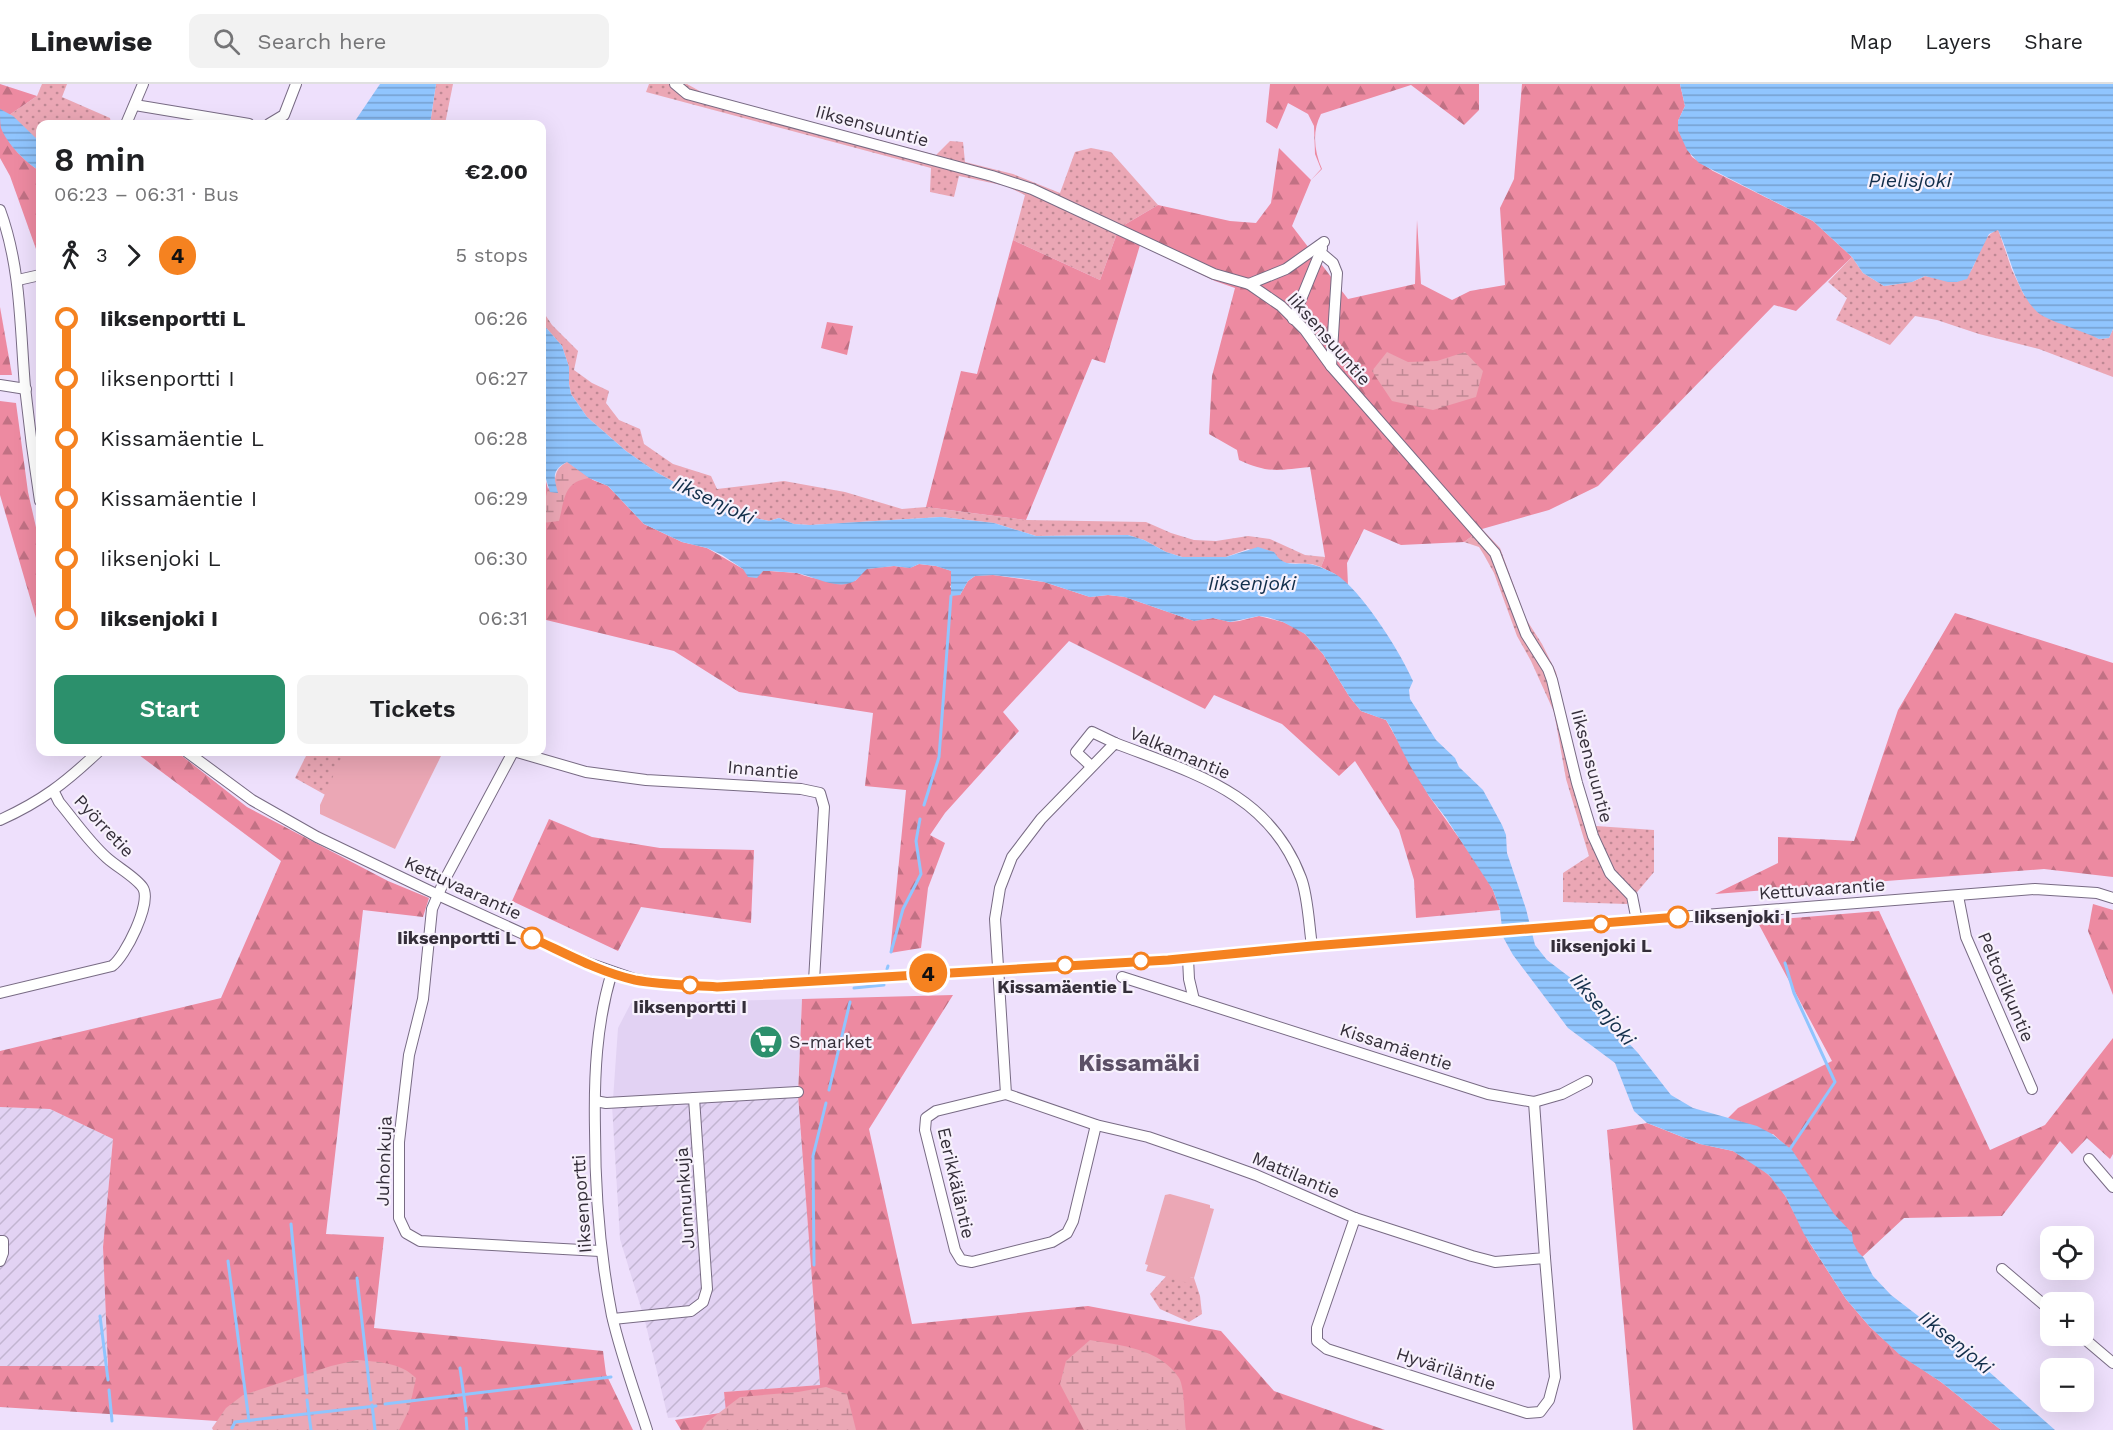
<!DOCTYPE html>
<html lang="en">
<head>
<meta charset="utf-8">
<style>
  body { margin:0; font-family:"Work Sans",sans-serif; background:#f2f2f2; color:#202124; height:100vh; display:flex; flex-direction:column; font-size:22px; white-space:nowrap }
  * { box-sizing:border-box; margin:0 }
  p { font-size:20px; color:#757577 }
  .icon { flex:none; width:33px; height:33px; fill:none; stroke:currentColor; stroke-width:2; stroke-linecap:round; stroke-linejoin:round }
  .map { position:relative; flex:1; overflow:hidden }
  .side { position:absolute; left:36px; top:36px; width:510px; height:636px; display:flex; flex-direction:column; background:#fff; border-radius:12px; box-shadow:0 6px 24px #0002 }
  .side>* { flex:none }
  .badge { padding:0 12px; border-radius:20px; font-size:21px; line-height:39px }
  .controls { position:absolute; left:2040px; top:1142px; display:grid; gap:12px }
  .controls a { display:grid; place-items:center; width:54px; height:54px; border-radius:12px; background:#fff; box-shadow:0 6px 24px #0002; font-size:30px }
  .map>.badge { position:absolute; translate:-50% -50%; box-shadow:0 0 0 3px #fff }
  .legs { display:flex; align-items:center; gap:9px; height:66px; padding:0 18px; font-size:20px }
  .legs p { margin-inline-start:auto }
  .summary { display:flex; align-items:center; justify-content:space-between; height:102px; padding:0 18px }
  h1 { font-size:33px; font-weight:600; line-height:45px }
  .button { display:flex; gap:12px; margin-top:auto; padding:12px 18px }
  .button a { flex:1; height:69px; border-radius:12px; background:#2c906c; color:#fff; font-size:24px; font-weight:600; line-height:69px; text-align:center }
  .button a+a { background:#f2f2f2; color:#202124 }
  ul { padding:0 18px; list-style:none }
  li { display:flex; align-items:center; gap:21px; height:60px; font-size:22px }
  li i { display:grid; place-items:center; width:9px; height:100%; margin:0 8px; background:currentColor }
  li i::after { content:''; width:15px; height:15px; margin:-8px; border:4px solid; border-radius:50%; background:#fff }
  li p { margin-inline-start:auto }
  li:first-child i { background:linear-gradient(#0000 50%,currentColor 0) }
  li:last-child i { background:linear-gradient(currentColor 50%,#0000 0) }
  header { display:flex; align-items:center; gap:36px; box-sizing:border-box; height:84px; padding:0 30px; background:#fff; border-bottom:2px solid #e0e0e0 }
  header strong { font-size:28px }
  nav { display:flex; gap:33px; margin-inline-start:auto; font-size:21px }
  .search { width:420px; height:54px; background:#f2f2f2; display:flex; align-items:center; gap:15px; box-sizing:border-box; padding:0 21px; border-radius:12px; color:#757577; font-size:22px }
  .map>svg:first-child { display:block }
  .built { fill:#e2d2f3 }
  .industrial { fill:url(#industrial-furrows) }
  .green { fill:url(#green-dots) }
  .forest { fill:url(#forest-firs) }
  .wetland { fill:url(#wetland-marsh) }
  .pitch { fill:#eba7b5 }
  .water { fill:url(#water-rules) }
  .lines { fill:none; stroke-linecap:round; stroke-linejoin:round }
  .stream { stroke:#90c5fe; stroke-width:3 }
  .minor-casing { stroke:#786b84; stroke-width:12 }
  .minor { stroke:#fff; stroke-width:10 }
  .line-1-casing { stroke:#fff; stroke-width:14 }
  .line-1 { stroke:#f58220; stroke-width:9 }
  .stop-1-dot { fill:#fff; stroke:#f58220; stroke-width:3 }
  .labels { text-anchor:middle; stroke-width:4.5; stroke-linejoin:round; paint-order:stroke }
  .street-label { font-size:18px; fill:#342e39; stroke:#f7f1fc }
  .stop-label { font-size:18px; font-weight:bold; fill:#342e39; stroke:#f7f1fc }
  .poi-label { font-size:18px; fill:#342e39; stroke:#f7f1fc; text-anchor:start }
  .water-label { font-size:20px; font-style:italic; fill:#132f4b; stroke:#f7f1fc }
  .district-label { font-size:24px; font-weight:bold; fill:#5c5067; stroke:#f7f1fc }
</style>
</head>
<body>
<header>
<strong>Linewise</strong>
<div class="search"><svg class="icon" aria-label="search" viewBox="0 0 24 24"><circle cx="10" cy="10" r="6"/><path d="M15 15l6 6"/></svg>Search here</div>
<nav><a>Map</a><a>Layers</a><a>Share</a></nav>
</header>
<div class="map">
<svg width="2113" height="1346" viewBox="0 0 2113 1346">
  <defs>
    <pattern id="industrial-furrows" width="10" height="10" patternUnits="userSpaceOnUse" patternTransform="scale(1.5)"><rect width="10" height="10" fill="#e2d2f3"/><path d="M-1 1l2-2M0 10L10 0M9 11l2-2" fill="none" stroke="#c2b5d1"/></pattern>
    <pattern id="green-dots" width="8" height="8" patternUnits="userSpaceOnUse" patternTransform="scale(1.5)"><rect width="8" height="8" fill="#eba7b5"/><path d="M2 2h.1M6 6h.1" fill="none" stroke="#bf8894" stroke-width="1.8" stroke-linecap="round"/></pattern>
    <pattern id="forest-firs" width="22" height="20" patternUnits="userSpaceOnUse" patternTransform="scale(1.5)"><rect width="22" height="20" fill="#ed8aa1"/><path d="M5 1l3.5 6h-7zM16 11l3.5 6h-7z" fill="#c17184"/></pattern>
    <pattern id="wetland-marsh" width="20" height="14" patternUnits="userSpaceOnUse" patternTransform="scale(1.5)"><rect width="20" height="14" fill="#eba7b5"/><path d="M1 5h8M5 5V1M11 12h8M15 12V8" fill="none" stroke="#bf8894"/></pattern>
    <pattern id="water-rules" width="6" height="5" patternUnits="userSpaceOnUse" patternTransform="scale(1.5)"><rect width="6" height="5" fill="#90c5fe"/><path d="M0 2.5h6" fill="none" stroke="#76a0cf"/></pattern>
  </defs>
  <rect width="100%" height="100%" fill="#eee0fc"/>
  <polygon class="built" points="802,915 798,1004 613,1015 618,944 631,919"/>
  <g class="industrial">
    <polygon points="798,1011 820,1301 724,1308 727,1328 668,1334 645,1237 620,1155 612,1021"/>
    <polygon points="0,1023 50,1025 113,1055 103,1163 108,1282 0,1282"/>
  </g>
  <g class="green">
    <polygon points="42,0 67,0 62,13 110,34 111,40 40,40 40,64 2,36 37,12"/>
    <polygon points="436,0 453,0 445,40 430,40"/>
    <polygon points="649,0 687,0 705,10 936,71 950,57 963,58 965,78 1013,90 1060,109 1075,68 1091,64 1111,68 1158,121 1119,144 1100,196 1013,156 1025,111 1006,102 959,92 954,113 930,108 931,84 646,8"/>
    <path d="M1998 145 2012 186 2024 211 2099 255 2109 254 2113 245V293L2039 265 1979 250 1937 236 1915 232 1890 261 1836 236 1847 214 1828 198 1852 173 1863 189 1884 202 1912 198 1925 192 1957 198C1962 194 1969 191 1972 185 1980 170 1980 154 1998 145Z"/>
    <polygon points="542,226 552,241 578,267 574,286 592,299 609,307 606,319 619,336 640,345 644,360 673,380 711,392 717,405 784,397 845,408 902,425 926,423 1026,436 1146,438 1171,449 1194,456 1216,457 1248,452 1270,455 1305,471 1325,473 1321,483 1312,480 1286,479 1248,465 1226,473 1182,473 1166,468 1144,456 1128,451 1036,452 994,439 941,433 810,441 794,440 779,434 769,437 728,428 656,388 626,367 587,333 571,310 569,300 569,283 562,262 542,239"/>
    <polygon points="1482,445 1500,464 1526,535 1542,560 1556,588 1579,693 1596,742 1654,746 1654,788 1627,820 1563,818 1563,789 1589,772 1566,695 1554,628 1531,577 1517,552 1494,489 1484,471 1479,463 1464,458"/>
    <polygon points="308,668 438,668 397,751 295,694"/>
    <polygon points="1170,1188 1194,1194 1200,1212 1202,1230 1189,1238 1160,1225 1150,1210"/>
  </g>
  <g class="forest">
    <path d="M0 0 37 12 2 36C1 55 25 78 40 87V165H36L10 92 0 74Z"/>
    <path d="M1270 0H1479V26L1464 41 1411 1 1321 30C1312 47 1314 67 1322 85L1311 96 1292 142 1348 215 1415 200 1417 136 1421 200 1452 216 1470 207 1505 201 1500 124 1514 95 1522 0H1680L1685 22 1678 37V46L1692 73 1713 87 1813 137 1852 173 1796 227 1774 221 1598 402 1549 426 1482 445 1464 458 1401 461 1364 445 1347 479 1348 501 1335 490 1321 483 1325 473 1310 383C1279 386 1269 390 1239 376L1237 366 1209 350 1212 292 1235 204 1215 197 1140 161 1105 279 1092 275 1026 436 926 423 961 287 977 290 1013 156 1100 196 1119 144 1158 121 1230 137 1256 139 1271 119 1279 64 1311 96 1321 85 1315 70 1314 42 1308 30 1288 19 1277 45 1266 38Z"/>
    <polygon points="0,223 12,291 0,291"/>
    <polygon points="827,238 853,242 847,271 821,264"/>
    <polygon points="0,317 16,319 28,408 40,461 40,534 36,534 0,411"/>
    <path d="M567 378 593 396 608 402 644 440 682 458 707 464 743 485 797 489C815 497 836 496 855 497L866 485 894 482 910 484 919 480 936 482 952 487 953 496 950 503 960 511 968 497 975 492 993 491 1044 498 1090 513 1108 511 1125 513 1194 537 1213 534 1230 538 1239 537 1259 532 1283 538 1298 545 1305 550 1323 570 1349 612 1361 627 1386 636 1429 712 1484 789 1493 806 1500 826 1416 834 1414 796 1399 746 1355 677 1339 692 1282 640 1214 611 1205 625 1069 557 1003 628 1019 647 945 729 930 751 945 759 928 804 921 864 890 869 906 706 865 702 873 629 739 608 674 567 542 535V382L548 405Z"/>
    <polygon points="1955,529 2113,579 2113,793 2044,785 1715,810 1778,779 1778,753 1854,757 1898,626"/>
    <polygon points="135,668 177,668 247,723 388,797 429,814 423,833 363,826 326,1150 384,1153 374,1244 603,1267 606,1290 633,1346 359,1346 0,1323 0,1282 108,1282 103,1163 113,1055 50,1025 0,1023 0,967 221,914 281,777"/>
    <polygon points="549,735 592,753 660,764 754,766 751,839 641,823 618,867 512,817"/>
    <polygon points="2093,820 2113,826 2113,911 2088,847"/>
    <polygon points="1879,827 1990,1066 2045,1041 2113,954 2113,1070 2110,1075 2087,1054 2072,1070 2060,1057 2002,1132 1904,1134 1861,1174 1788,1064 1773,1050 1760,1052 1728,1034 1738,1024 1832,977 1757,837"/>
    <polygon points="953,911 869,1045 912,1240 1088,1222 1221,1247 1274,1307 1385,1346 681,1346 675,1336 726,1328 724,1308 820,1301 798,1011 802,915"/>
    <polygon points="1647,1039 1700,1060 1733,1067 1762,1085 1775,1097 1786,1113 1809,1158 1846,1215 1870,1243 1902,1272 1941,1298 2001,1346 1633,1346 1607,1046"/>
  </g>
  <g class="wetland">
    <polygon points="1387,268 1408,278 1437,277 1465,268 1483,287 1476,313 1433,326 1392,317 1372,287"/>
    <path d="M567 378 589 394C563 398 565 415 559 437L542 439V419L545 416 548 405 550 408C559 394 551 387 567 378Z"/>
    <path d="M1090 1256C1120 1261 1161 1265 1179 1294 1185 1304 1184 1333 1186 1346H1084L1060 1300 1066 1277Z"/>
    <path d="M357 1276C378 1278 400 1278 416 1294L409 1326 399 1346H213L212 1344 226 1324 243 1311 331 1282Z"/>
    <polygon points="826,1303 847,1310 856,1346 702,1346 707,1338 740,1313 798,1308"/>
  </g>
  <g class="pitch">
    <polygon points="344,668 443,668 395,765 320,730 320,721"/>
    <polygon points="1170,1110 1210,1121 1210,1124 1214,1125 1194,1194 1189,1193 1188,1199 1146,1187 1148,1181 1145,1180 1165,1111"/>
  </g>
  <g class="water">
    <polygon points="380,0 436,0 430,40 353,40"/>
    <path d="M1680 0H2113V245L2109 254 2099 255C2081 246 2060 241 2043 232 2019 219 2009 168 1998 146L1989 150 1967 195 1957 198H1948L1925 192 1912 198 1884 202 1863 189 1852 173 1813 137 1699 79 1687 66 1678 46V37L1685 22Z"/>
    <path d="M0 25 13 32 40 58V87C26 79 7 60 1 44 0 39 0 31 0 25Z"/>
    <path d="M542 239 562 262 569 283V300L571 310 587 333 626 367 656 388 728 428 769 437 779 434 794 440 810 441 941 433 994 439 1036 452 1128 451 1144 456 1166 468 1182 473H1226L1258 463 1274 468C1285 486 1297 477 1314 481 1321 483 1329 487 1335 490 1361 505 1401 569 1413 597L1409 606 1410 615 1426 640 1436 656 1455 674 1459 683 1483 706 1502 741 1506 751 1507 769 1526 825 1535 861 1547 876 1580 901 1590 918 1638 969 1671 1011 1693 1024 1757 1042 1772 1050 1792 1066 1834 1130 1852 1149 1853 1158 1858 1168 1864 1174 1873 1192 1891 1211 1978 1278 2055 1346H2001L1941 1298 1901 1272 1870 1243 1846 1215 1804 1150 1786 1113 1769 1091 1733 1067 1700 1060 1655 1042 1647 1039 1634 1027 1615 979 1568 944 1513 871 1503 853 1500 826 1493 806 1446 734 1429 712 1409 680 1391 644 1386 636 1361 627 1349 612 1323 570 1305 550 1283 538 1267 533 1259 532 1230 538 1213 534 1194 537 1125 513 1108 511 1090 513 1044 498 1019 494 993 491 975 492 968 497 960 511 951 512V487L936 482 919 480 910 484 894 482 867 485C862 489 858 496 853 498 836 506 813 492 797 489 788 488 771 487 763 487L757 494 748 493 743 485 722 471 707 464 682 458 644 440 608 402 589 394 567 378C551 386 554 394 558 409L550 408 542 382Z"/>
  </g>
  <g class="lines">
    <g class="stream">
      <polyline points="924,721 939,673 951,512"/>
      <polyline points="891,868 903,825 921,790 916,757 920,735"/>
      <polyline points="1785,879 1794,909 1835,998 1790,1065"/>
      <polyline points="887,885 888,882"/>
      <polyline points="854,904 884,901"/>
      <polyline points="829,1006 850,918"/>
      <polyline points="291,1140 307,1309"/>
      <polyline points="228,1177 249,1337"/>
      <polyline points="814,1181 813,1072 826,1019"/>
      <polyline points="357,1194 371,1316"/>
      <polyline points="100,1232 108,1296"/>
      <polyline points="460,1284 466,1327"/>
      <polyline points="109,1306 112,1337"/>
      <polyline points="307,1316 311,1346"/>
      <polyline points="385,1320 611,1293"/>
      <polyline points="372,1321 375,1346"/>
      <polyline points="466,1334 467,1346"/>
      <polyline points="232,1344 235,1338 376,1322"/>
    </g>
    <g class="minor-casing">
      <g id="minor">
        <polyline points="675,0 687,10 992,92 1032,105 1214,190 1249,200 1281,222 1305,246 1331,282 1495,469 1526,550 1548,585 1552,596 1577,699 1593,752 1610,789 1632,812 1637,837"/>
        <polyline points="135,21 249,40"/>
        <polyline points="126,40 143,0"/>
        <polyline points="269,40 284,31 296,0"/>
        <path d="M0 126C21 183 20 243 25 303 29 341 34 379 40 417"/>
        <polyline points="1320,168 1333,179 1337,189 1331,282"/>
        <polyline points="18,196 40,191"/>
        <polyline points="1249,200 1286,185 1324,158"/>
        <polyline points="1293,235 1322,164"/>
        <polyline points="0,301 26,305"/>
        <polyline points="187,668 252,716 317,753 438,811 585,878 634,895 664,900 717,903 1169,876 1312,862 2035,805 2097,809 2113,814"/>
        <polyline points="513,668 444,797 432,825 423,915 409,971 399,1058 399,1134 406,1149 420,1157 600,1167"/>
        <polyline points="517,668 586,688 646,696 801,705 820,709 824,723 814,897"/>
        <polyline points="1091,682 1076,668 1092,648 1115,659"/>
        <path d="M0 736C42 717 65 699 98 668"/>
        <polyline points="1958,812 1966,853 2032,1005"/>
        <path d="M1312 862C1309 842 1308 812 1301 794 1269 708 1192 689 1115 659L1041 735 1012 773 1000 804 995 835 1006 1010 1096 1041 1148 1053 1209 1074 1256 1091 1355 1134 1472 1172 1495 1178 1545 1174 1534 1018"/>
        <polyline points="1188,874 1189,895 1194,916"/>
        <path d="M612 888C596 940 594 993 595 1046 595 1109 600 1171 612 1232 621 1271 635 1309 647 1346"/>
        <polyline points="1122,893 1488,1010 1534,1018 1562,1010 1587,997"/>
        <path d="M0 909 112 882C125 873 152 819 143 804 137 794 117 783 107 774 89 758 74 736 59 718L54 708"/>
        <polyline points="1006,1010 936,1027 926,1034 925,1046 955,1166 961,1176 972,1178 1052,1158 1067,1149 1073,1137 1096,1041"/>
        <polyline points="694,1014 798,1008"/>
        <polyline points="595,1017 606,1019 694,1014 707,1205 703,1218 691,1227 613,1235"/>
        <polyline points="2089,1075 2113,1103"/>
        <polyline points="1355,1134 1317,1244 1317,1257 1327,1265 1527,1329 1540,1328 1549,1316 1555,1293 1545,1174"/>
        <polyline points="0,1157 3,1157 3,1169 0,1177"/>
        <polyline points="2002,1185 2050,1226"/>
        <polyline points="2080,1251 2113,1279"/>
      </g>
    </g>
    <use href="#minor" class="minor"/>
  </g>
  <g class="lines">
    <g class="line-1-casing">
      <path id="line-1" d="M532 854C565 869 599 888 635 896 662 901 690 901 717 903L1168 876 1312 862 1678 833"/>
    </g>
    <use href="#line-1" class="line-1"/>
  </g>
  <defs>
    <g id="supermarket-disc" transform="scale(1.725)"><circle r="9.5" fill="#2c906c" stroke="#f7f1fc"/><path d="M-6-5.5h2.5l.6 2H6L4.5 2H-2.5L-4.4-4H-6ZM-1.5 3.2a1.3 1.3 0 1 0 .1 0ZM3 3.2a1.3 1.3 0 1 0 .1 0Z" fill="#fff"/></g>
  </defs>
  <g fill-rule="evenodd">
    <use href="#supermarket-disc" x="766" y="958"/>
  </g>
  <g class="stop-1-dot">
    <circle cx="1678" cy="833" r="10"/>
    <circle cx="1601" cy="840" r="8"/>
    <circle cx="532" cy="854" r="10"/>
    <circle cx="1141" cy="877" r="8"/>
    <circle cx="1065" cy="881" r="8"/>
    <circle cx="690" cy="901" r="8"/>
  </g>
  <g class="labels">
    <g class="street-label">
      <text transform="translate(872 42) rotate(15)" y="6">Iiksensuuntie</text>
      <text transform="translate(1329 255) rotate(49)" y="6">Iiksensuuntie</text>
      <text transform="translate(1180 669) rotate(23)" y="6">Valkamantie</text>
      <text transform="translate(1592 682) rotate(75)" y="6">Iiksensuuntie</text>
      <text transform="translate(763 686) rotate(5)" y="6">Innantie</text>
      <text transform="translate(104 742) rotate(47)" y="6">Pyörretie</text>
      <text transform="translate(463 804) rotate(25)" y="6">Kettuvaarantie</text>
      <text transform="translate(1822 805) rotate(-4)" y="6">Kettuvaarantie</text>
      <text transform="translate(2006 903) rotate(67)" y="6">Peltotilkuntie</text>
      <text transform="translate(1396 963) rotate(18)" y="6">Kissamäentie</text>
      <text transform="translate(384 1077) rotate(-88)" y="6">Juhonkuja</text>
      <text transform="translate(1296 1091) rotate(23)" y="6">Mattilantie</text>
      <text transform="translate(956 1099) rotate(77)" y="6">Eerikkäläntie</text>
      <text transform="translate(685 1114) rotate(-94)" y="6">Junnunkuja</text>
      <text transform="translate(582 1120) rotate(-94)" y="6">Iiksenportti</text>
      <text transform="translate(1446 1285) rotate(18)" y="6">Hyväriläntie</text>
    </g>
    <g class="stop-label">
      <text x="1694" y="839" text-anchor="start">Iiksenjoki I</text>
      <text x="516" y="860" text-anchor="end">Iiksenportti L</text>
      <text x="1601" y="868">Iiksenjoki L</text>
      <text x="1065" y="909">Kissamäentie L</text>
      <text x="690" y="929">Iiksenportti I</text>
    </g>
    <g class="poi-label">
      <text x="789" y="964">S-market</text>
    </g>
    <g class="water-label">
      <text x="1910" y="103">Pielisjoki</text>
      <text transform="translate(714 416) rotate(25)" y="7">Iiksenjoki</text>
      <text x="1252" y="506">Iiksenjoki</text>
      <text transform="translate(1603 925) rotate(50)" y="7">Iiksenjoki</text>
      <text transform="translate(1956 1258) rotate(39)" y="7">Iiksenjoki</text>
    </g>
    <g class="district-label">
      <text x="1139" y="987">Kissamäki</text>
    </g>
  </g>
</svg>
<div class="controls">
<a><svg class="icon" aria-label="locate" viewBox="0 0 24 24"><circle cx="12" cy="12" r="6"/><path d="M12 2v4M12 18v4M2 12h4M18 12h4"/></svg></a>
<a>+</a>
<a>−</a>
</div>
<b class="badge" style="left:928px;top:889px;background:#f58220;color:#111">4</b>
<section class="side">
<div class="summary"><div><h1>8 min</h1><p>06:23 – 06:31 · Bus</p></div><b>€2.00</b></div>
<div class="legs"><svg class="icon" aria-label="walk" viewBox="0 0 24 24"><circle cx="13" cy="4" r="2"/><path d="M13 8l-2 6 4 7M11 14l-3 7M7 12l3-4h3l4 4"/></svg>3<svg class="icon" aria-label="forward" viewBox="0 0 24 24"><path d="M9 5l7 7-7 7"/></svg><b class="badge" style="background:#f58220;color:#111">4</b><p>5 stops</p></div>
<ul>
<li><i style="color:#f58220"></i><b>Iiksenportti L</b><p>06:26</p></li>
<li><i style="color:#f58220"></i><span>Iiksenportti I</span><p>06:27</p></li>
<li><i style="color:#f58220"></i><span>Kissamäentie L</span><p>06:28</p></li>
<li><i style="color:#f58220"></i><span>Kissamäentie I</span><p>06:29</p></li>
<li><i style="color:#f58220"></i><span>Iiksenjoki L</span><p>06:30</p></li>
<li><i style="color:#f58220"></i><b>Iiksenjoki I</b><p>06:31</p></li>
</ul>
<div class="button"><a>Start</a><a>Tickets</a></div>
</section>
</div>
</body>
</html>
